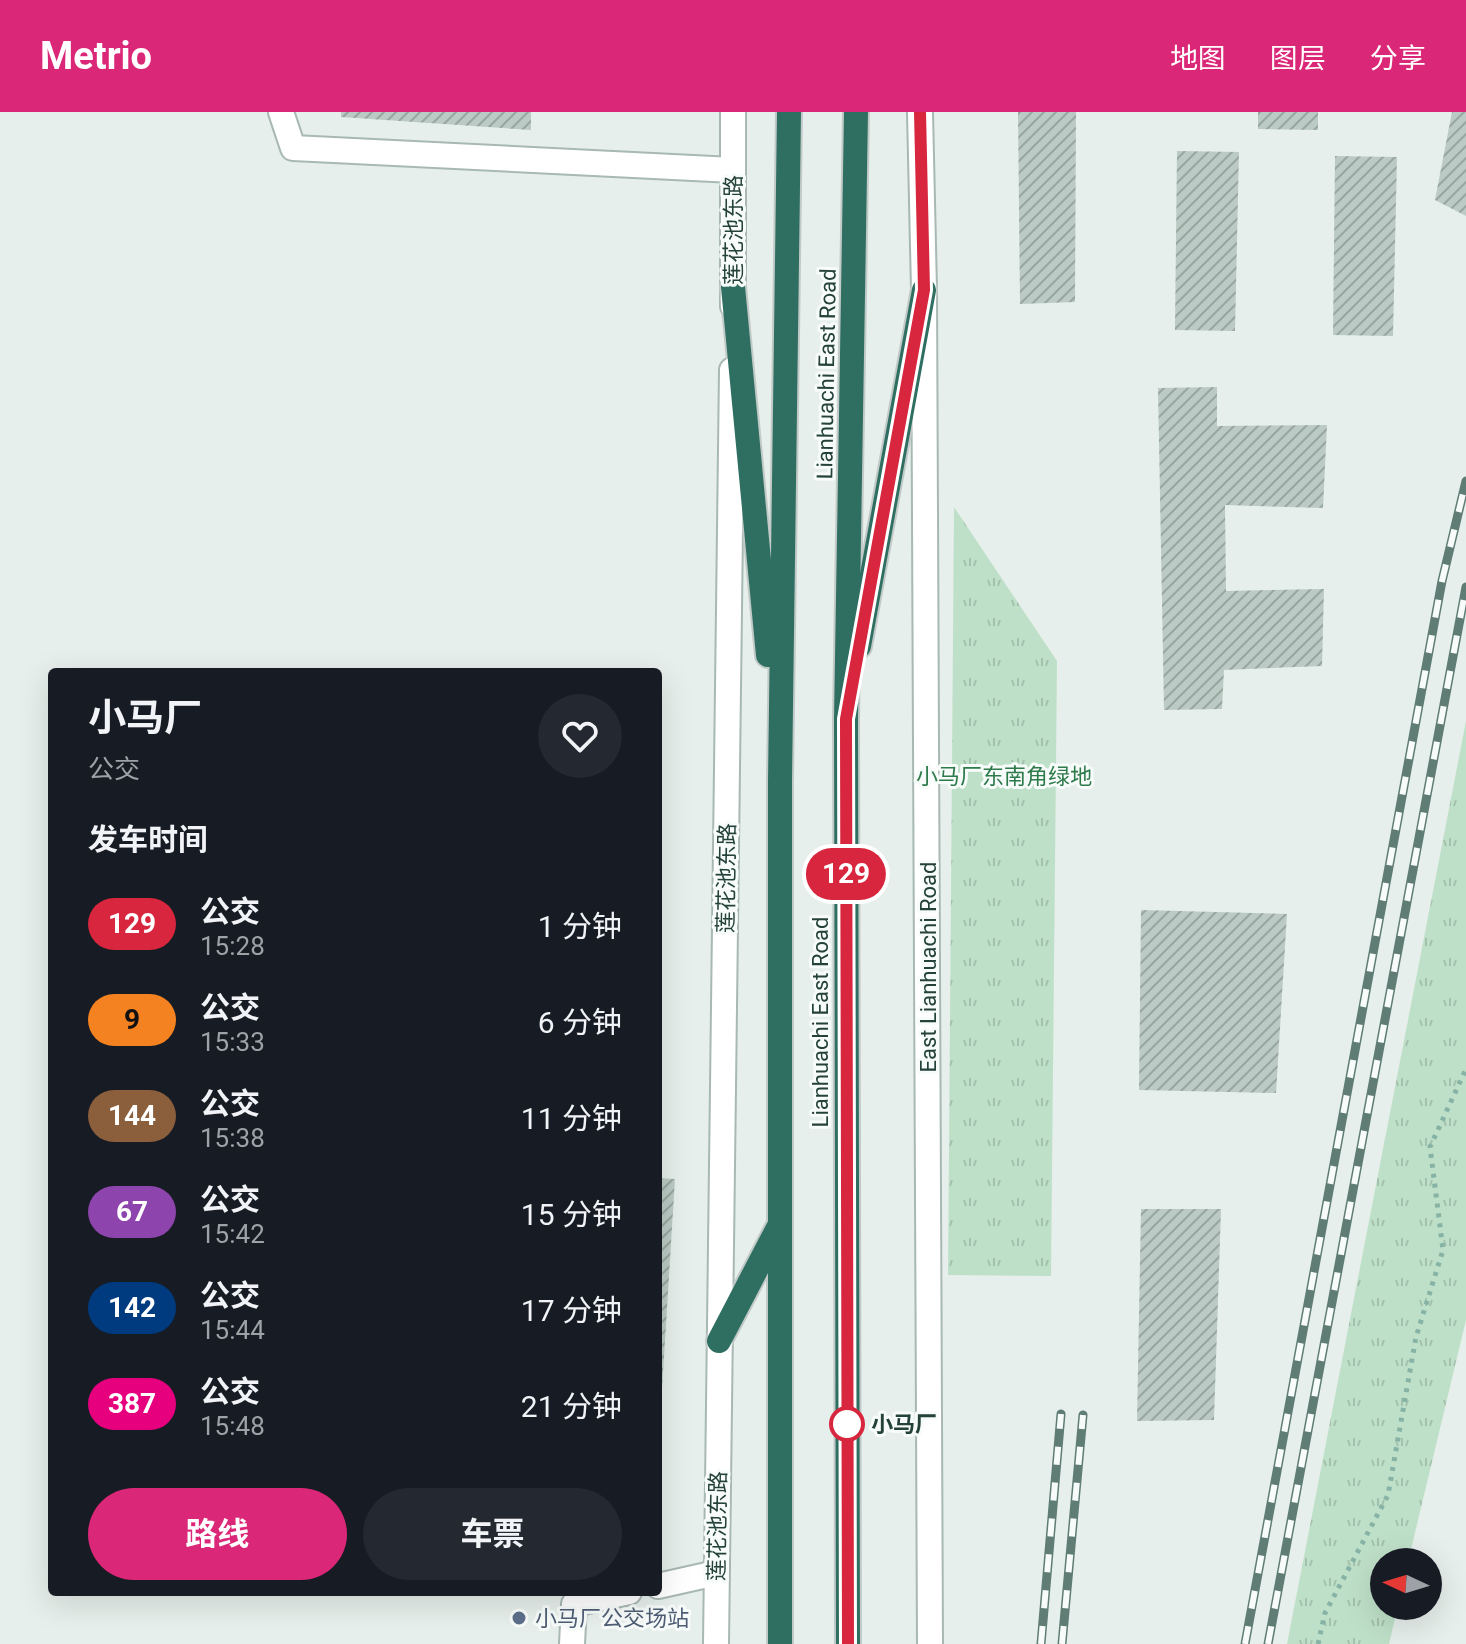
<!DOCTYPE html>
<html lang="zh">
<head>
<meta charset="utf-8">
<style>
  body { margin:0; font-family:Roboto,"Noto Sans SC",sans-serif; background:#242831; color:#f1f3f6; height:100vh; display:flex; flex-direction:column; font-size:30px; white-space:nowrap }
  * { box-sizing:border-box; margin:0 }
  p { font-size:26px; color:#9ea1a6 }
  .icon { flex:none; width:44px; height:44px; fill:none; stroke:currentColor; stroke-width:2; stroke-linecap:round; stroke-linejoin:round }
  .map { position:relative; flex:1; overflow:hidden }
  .panel { position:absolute; left:48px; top:556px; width:614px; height:928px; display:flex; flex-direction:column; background:#171b24; border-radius:8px; box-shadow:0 8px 32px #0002 }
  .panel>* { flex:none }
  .badge { padding:0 16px; border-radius:26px; font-size:28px; line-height:52px }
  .needle { width:52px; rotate:274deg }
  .fabs { position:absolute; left:1370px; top:1436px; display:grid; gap:16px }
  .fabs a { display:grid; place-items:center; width:72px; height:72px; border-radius:50%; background:#171b24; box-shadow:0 8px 32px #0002; font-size:40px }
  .map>.badge { position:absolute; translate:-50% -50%; box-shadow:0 0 0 4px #fff }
  h2 { padding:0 40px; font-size:30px; line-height:72px }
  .round { display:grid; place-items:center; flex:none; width:84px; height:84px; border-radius:42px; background:#242831 }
  .head { display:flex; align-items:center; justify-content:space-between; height:136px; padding:0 40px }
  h1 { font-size:38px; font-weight:700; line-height:60px }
  .button { display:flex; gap:16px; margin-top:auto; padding:16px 40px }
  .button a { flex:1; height:92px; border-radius:48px; background:#db2777; color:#fff; font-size:32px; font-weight:700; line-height:92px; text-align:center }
  .button a+a { background:#242831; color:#f1f3f6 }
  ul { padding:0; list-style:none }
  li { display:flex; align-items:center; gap:24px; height:96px; padding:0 40px }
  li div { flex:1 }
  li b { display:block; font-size:30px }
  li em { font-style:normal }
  li .badge { min-width:88px; font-weight:700; text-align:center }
  header { display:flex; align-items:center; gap:48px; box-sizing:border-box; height:112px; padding:0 40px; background:#db2777; color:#fff }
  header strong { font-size:38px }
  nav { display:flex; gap:44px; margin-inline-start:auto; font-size:28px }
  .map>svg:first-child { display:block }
  .park { fill:url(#park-tufts) }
  .building { fill:url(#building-hatch) }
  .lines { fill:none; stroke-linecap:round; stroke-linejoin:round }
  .minor-casing { stroke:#a8b8b2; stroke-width:28 }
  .highway-casing { stroke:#c2cac8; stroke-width:28 }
  .path { stroke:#86b3a5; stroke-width:5; stroke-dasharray:4 6; stroke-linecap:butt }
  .minor { stroke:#fff; stroke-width:24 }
  .highway { stroke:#2f6f62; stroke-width:24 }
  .rail-casing { stroke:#5f7d75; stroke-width:9 }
  .rail { stroke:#f7fbf9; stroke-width:6; stroke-dasharray:18; stroke-linecap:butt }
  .line-casing { stroke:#fff; stroke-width:18 }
  .line { stroke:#d7263d; stroke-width:12 }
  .stop-dot { fill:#fff; stroke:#d7263d; stroke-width:4 }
  .service-dot { fill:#5c6f8a; stroke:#f7fbf9; stroke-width:3 }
  .labels { text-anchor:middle; stroke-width:6; stroke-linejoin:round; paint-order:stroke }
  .street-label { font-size:22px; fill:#24423a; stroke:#f7fbf9 }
  .park-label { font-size:22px; fill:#2d7a4b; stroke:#f7fbf9 }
  .stop-label { font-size:22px; font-weight:bold; fill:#24423a; stroke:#f7fbf9; text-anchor:start }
  .service-label { font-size:22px; fill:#4e5e75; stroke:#f7fbf9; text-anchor:start }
</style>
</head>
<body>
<header>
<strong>Metrio</strong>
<nav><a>地图</a><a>图层</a><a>分享</a></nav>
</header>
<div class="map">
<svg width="1466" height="1532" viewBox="0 0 1466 1532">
  <defs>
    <pattern id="park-tufts" width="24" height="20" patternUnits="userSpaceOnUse" patternTransform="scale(2)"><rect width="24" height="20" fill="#bfe0c8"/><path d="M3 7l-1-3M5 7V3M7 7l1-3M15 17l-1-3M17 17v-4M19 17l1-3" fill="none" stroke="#a4c1ad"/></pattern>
    <pattern id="building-hatch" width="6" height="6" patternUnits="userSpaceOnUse" patternTransform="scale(2)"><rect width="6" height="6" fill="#bbcac4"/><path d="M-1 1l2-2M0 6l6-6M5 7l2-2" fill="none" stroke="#98a6a0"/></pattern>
  </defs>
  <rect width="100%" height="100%" fill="#e6efeb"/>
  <g class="park">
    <polygon points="954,395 1057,549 1051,1164 948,1163"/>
    <polygon points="1466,609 1466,1208 1408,1450 1384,1450 1384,1494 1398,1494 1389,1532 1287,1532"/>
  </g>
  <g class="building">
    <polygon points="341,0 531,0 531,18 341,5"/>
    <polygon points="1018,0 1076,0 1075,190 1020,192"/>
    <polygon points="1258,0 1318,0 1318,18 1258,17"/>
    <polygon points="1452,0 1466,0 1466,104 1435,88"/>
    <polygon points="1177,39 1239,40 1235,219 1175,218"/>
    <polygon points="1335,44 1397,45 1393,224 1333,223"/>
    <polygon points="1217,275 1217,314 1327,313 1323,396 1225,393 1226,479 1324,477 1322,554 1224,558 1222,597 1164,598 1158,276"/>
    <polygon points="1141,798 1287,802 1276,981 1139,978"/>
    <polygon points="658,1066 675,1067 660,1309 658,1309"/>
    <polygon points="1141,1097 1221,1097 1214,1308 1137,1309"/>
  </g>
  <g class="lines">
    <g class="minor-casing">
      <g id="minor">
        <polyline points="281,0 293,36 733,58"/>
        <polyline points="733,0 733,194"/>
        <polyline points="920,0 924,178 930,1532"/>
        <polyline points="658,1474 716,1461"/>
        <polyline points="572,1532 574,1492 629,1480"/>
        <polyline points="716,1532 732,258"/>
      </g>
    </g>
    <g class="highway-casing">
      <g id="highway">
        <polyline points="733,175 768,543"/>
        <polyline points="859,534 924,178"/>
        <polyline points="719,1229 779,1114"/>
        <polyline points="780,1532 780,669 789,0"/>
        <polyline points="848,1532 846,607 856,0"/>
      </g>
    </g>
    <polyline class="path" points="1318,1532 1325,1501 1388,1383 1416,1225 1443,1138 1430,1035 1466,957"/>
    <use href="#minor" class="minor"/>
    <use href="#highway" class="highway"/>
    <g class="rail-casing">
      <g id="rail">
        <polyline points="1041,1532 1061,1302"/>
        <polyline points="1062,1532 1083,1303"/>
        <polyline points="1245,1532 1442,469 1466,369"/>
        <polyline points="1268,1532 1466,475"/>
      </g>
    </g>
    <use href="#rail" class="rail"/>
  </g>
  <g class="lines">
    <g class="line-casing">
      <polyline id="line" points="848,1532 846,607 924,178 920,0"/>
    </g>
    <use href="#line" class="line"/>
  </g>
  <circle class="stop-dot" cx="847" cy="1312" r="16"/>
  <circle class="service-dot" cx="519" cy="1506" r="8"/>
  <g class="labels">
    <g class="street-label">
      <text transform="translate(733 118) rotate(-90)" y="8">莲花池东路</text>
      <text transform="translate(826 262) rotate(-89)" y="8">Lianhuachi East Road</text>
      <text transform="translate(726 766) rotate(-89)" y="8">莲花池东路</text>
      <text transform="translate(928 855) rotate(-90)" y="8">East Lianhuachi Road</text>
      <text transform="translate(820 910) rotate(-90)" y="8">Lianhuachi East Road</text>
      <text transform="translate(717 1414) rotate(-89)" y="8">莲花池东路</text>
    </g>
    <g class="park-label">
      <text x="1004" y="672">小马厂东南角绿地</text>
    </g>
    <g class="stop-label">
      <text x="871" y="1320">小马厂</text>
    </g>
    <g class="service-label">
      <text x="535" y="1514">小马厂公交场站</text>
    </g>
  </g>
</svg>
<div class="fabs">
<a><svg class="needle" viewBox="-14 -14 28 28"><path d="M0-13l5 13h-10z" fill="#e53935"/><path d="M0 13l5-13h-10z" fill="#9ea1a6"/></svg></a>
</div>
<b class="badge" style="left:846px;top:762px;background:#d7263d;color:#fff">129</b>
<section class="panel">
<div class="head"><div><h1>小马厂</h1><p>公交</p></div><a class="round"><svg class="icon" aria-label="heart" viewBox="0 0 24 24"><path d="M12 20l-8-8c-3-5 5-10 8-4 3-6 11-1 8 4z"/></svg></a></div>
<h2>发车时间</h2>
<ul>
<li><span class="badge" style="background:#d7263d;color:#fff">129</span><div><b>公交</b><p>15:28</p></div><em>1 分钟</em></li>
<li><span class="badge" style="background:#f58220;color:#111">9</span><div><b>公交</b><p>15:33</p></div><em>6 分钟</em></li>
<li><span class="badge" style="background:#8b5e3c;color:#fff">144</span><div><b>公交</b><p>15:38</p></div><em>11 分钟</em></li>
<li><span class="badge" style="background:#8e44ad;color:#fff">67</span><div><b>公交</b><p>15:42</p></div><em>15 分钟</em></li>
<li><span class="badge" style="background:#003b80;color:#fff">142</span><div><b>公交</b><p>15:44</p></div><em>17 分钟</em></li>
<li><span class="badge" style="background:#e6007e;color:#fff">387</span><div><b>公交</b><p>15:48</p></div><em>21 分钟</em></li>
</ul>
<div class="button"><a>路线</a><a>车票</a></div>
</section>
</div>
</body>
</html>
